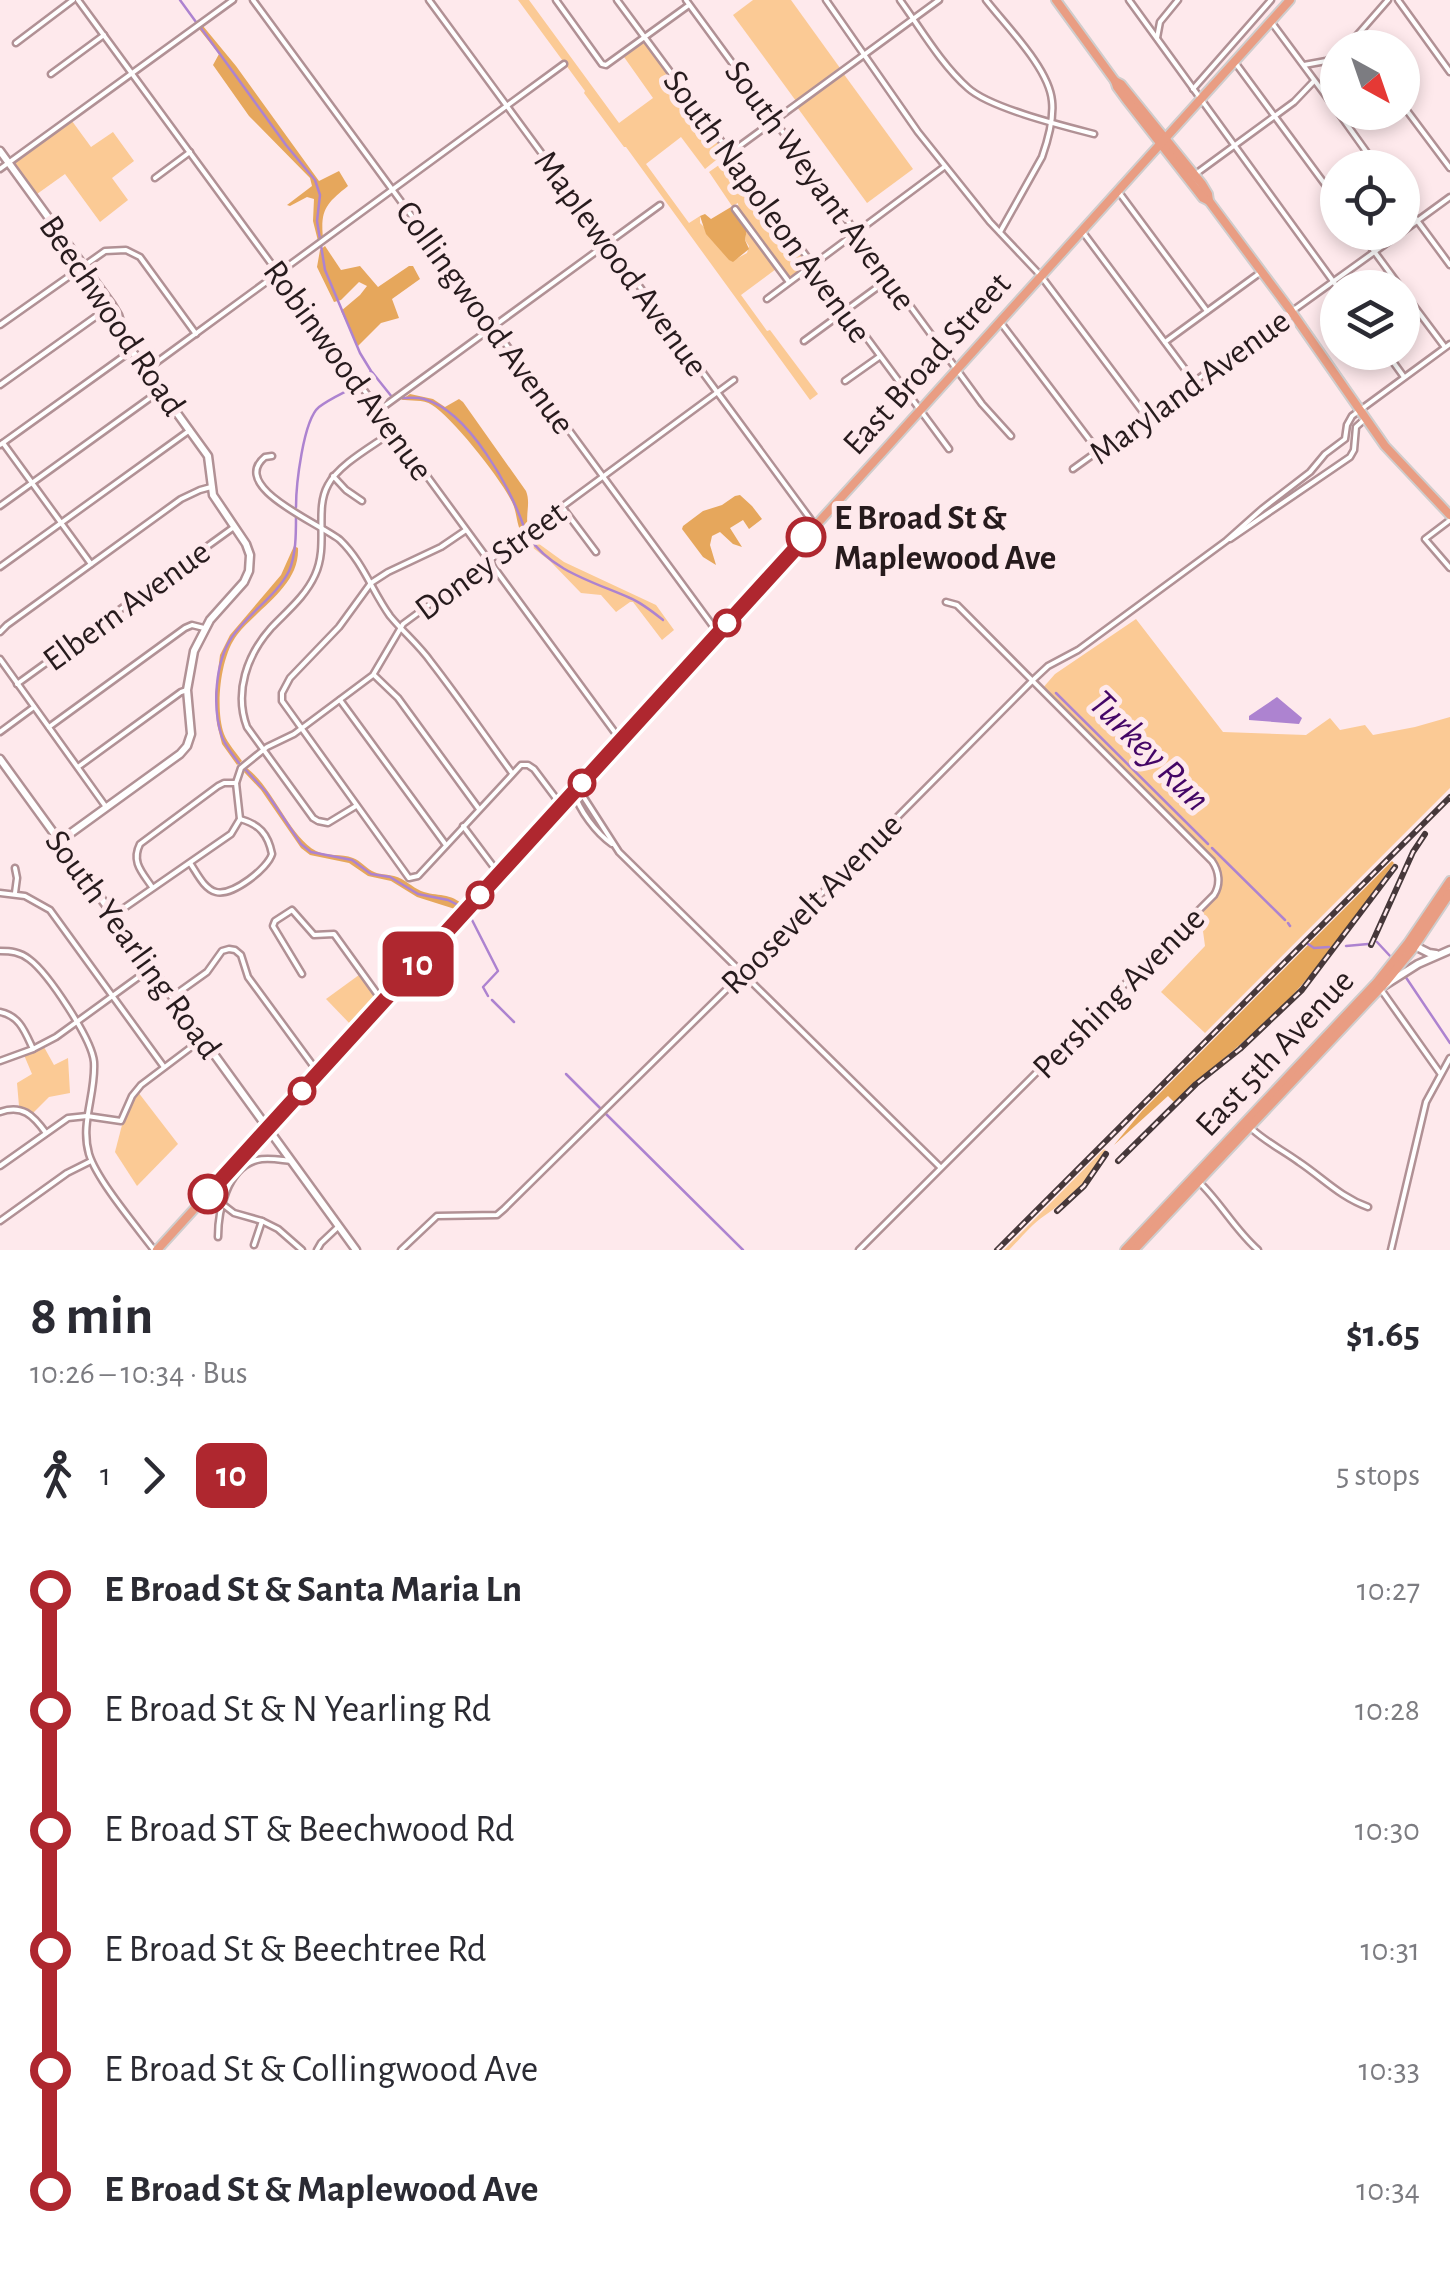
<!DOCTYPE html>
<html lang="en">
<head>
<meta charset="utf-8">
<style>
  body { margin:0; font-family:"Alegreya Sans",sans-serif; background:#f2f2f3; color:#2b2b33; height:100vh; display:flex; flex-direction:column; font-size:38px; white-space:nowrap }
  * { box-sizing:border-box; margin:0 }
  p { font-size:32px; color:#7c7c81 }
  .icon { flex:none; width:55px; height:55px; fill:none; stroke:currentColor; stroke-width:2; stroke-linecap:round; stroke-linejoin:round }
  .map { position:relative; height:1250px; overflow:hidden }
  .side { display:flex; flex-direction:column; background:#fff; flex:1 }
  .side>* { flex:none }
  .badge { padding:0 20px; border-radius:15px; font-size:35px; line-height:65px }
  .needle { width:65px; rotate:140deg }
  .fabs { position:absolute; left:1320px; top:30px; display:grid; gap:20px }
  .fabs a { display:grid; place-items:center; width:100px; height:100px; border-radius:50%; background:#fff; box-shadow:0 5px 15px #0003; font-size:50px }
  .map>.badge { position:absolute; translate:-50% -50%; box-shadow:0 0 0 5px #fff }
  .legs { display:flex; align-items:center; gap:15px; height:110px; padding:0 30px; font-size:32px }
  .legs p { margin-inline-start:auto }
  .overview { display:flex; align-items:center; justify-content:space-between; height:170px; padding:0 30px }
  h1 { font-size:55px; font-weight:700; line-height:75px }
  ul { padding:0 30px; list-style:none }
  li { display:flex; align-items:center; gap:35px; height:120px; font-size:38px }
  li i { display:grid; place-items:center; width:15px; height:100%; margin:0 12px; background:currentColor }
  li i::after { content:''; width:25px; height:25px; margin:-12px; border:8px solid; border-radius:50%; background:#fff }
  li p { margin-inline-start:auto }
  li:first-child i { background:linear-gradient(#0000 50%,currentColor 0) }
  li:last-child i { background:linear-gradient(currentColor 50%,#0000 0) }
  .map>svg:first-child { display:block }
  .green { fill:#fbca95 }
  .forest { fill:#e6a75c }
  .water { fill:#ad83d0 }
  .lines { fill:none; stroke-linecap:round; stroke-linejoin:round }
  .stream { stroke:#ad83d0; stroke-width:2.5 }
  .street-casing { stroke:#b19195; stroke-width:9 }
  .secondary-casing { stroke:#b19195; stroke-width:11 }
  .primary-casing { stroke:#cfcdcd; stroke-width:12 }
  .street { stroke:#fff; stroke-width:4 }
  .secondary { stroke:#fff; stroke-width:6 }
  .primary { stroke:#e99d83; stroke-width:8 }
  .rail-casing { stroke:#46383a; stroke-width:6 }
  .rail { stroke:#fee9ec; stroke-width:2.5; stroke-dasharray:8; stroke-linecap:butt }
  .line-1-casing { stroke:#fff; stroke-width:22 }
  .line-1 { stroke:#af272f; stroke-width:15 }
  .stop-1-dot { fill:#fff; stroke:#af272f; stroke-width:5 }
  .labels { text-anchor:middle; stroke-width:10; stroke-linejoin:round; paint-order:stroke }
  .street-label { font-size:35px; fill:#271b1d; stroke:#fee9ec }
  .stop-label { font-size:35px; font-weight:bold; fill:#271b1d; stroke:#fee9ec; text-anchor:start }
  .water-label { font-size:38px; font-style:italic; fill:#440666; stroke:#fee9ec }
</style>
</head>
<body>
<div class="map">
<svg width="1450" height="1250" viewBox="0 0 1450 1250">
  <rect width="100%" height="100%" fill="#fee9ec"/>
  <g class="green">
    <polygon points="518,0 529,0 619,123 653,98 624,57 643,43 647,44 726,152 705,169 681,137 646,164 689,223 700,216 700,223 736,259 747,253 749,246 745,240 747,229 776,269 741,295 767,331 770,330 818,394 810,400 626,147 624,147 584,93 585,91"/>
    <polygon points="753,0 791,0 840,68 796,101 733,15"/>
    <polygon points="843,73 913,169 867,203 797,107"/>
    <polygon points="72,121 91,147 113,132 134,161 112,178 128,200 100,222 65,174 37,194 15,163"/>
    <polygon points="729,158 807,262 807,266 792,277 786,275 739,212 738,203 732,206 709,172"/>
    <polygon points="530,534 535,541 564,562 656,605 674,630 662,640 633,602 630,602 616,612 601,595 581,593 550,561 532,547 526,537"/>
    <polygon points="1136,619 1223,732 1306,735 1330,718 1340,730 1365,725 1373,735 1415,727 1450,717 1450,788 1205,1033 1161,992 1205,946 1200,909 1217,890 1216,868 1041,690 1055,674"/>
    <polygon points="359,975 378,1000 353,1027 326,999"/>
    <polygon points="44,1047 54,1065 68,1058 70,1093 49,1097 33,1113 19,1106 17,1083 32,1074 24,1055"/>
    <polygon points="138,1092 178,1144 137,1186 115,1152 122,1125"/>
    <path d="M1104 1149 1106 1151C1094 1176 1067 1200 1044 1216 1031 1225 1020 1239 1009 1250H1004Z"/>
  </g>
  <g class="forest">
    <path d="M203 26 236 66 319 181 339 171 348 186C327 203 320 209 323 238L318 241 313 221 314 199 307 197 290 206 287 205 312 186 310 178 249 116 213 65 219 54 199 29Z"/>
    <polygon points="731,207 747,229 745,240 749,249 733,262 729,260 706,234 700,216 705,214 711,219"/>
    <polygon points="325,246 341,270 360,266 378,287 409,266 413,266 420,279 392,299 399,318 381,323 358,346 341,311 360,295 367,286 359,282 341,300 334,302 317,267 320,250"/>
    <path d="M410 394 433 399 445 407 459 399 463 402 526 491C531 503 525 515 528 527L521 532C516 522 517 512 512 502 501 479 453 418 432 405 423 399 410 401 401 400Z"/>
    <polygon points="740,495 752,506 762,519 749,529 743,520 730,528 742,547 733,544 720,532 712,536 710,545 716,565 703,557 682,529 683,526 703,511 722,505 735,496"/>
    <path d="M294 546 298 548C300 586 258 608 237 635 220 657 215 709 224 734 228 744 236 752 242 761L237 765 222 744 217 724 215 695 220 655 230 635 281 575Z"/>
    <path d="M247 768C274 789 289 836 316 851 328 857 341 853 353 858 361 861 365 867 372 871 379 875 387 874 394 876 405 879 412 887 421 891 437 897 451 892 464 906L458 910 417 897 391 881 368 876 349 863 310 855 301 848 261 790 244 772Z"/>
    <path d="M1392 861 1394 863C1364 904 1334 948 1300 987 1262 1030 1216 1063 1174 1102L1168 1096 1114 1145 1142 1111Z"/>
  </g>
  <polygon class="water" points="1277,697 1302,718 1299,724 1249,720 1249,716"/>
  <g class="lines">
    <g class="stream">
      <polyline points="180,0 196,22"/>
      <path d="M201 28 286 145 315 180 320 195 317 221 325 270 360 353 371 371 367 379C352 390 333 396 319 407 303 420 296 486 296 507"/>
      <polyline points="372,372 392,397"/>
      <path d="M400 398C408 398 417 397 424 399 469 411 511 489 525 530"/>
      <path d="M528 536C551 571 594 582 630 598 642 603 653 612 663 620"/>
      <polyline points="1056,693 1208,844"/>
      <path d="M239 763C233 755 226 747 222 737 212 708 215 662 232 637 248 613 276 597 289 571 296 555 296 534 296 517"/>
      <polyline points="245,769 266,792 301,844 311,852 352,860 371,874 390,877 418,894 448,900 462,907"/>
      <polyline points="1212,848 1285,920"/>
      <polyline points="470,916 498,971 483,987 488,996"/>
      <polyline points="1288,923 1290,926"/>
      <polyline points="1377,942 1391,957"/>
      <polyline points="1308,944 1314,948 1329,947"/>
      <polyline points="1346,946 1368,944"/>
      <polyline points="1405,976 1450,1043"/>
      <polyline points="492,1000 514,1022"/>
      <polyline points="566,1074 600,1108"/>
      <polyline points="606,1114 743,1250"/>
    </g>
    <g class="street-casing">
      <g id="street">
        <polyline points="78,0 619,738"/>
        <polyline points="253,0 718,633"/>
        <polyline points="429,0 814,524"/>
        <polyline points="556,0 602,64 606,65 689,5"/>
        <polyline points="617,0 949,449"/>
        <polyline points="686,0 982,404 1011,436"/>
        <polyline points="826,0 918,132 990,222 1041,276 1146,416"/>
        <path d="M900 0C921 29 941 64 968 88 990 108 1063 126 1094 134"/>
        <path d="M986 0C1006 26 1049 68 1052 101 1054 119 1048 140 1042 157L1000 232"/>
        <polyline points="1129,0 1338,288"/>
        <polyline points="1398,0 1450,72"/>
        <polyline points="1272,23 1338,112"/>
        <polyline points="1157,38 1160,22 1178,0"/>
        <polyline points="1354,38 1361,48"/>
        <polyline points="16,43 73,0"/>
        <polyline points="1346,48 1388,0"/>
        <polyline points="1234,61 1338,202"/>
        <polyline points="1304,65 1326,61 1338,55"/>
        <polyline points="51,74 104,35"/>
        <polyline points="1193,89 1271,0"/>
        <polyline points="1402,104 1450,168"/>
        <polyline points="1338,112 1378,168"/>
        <polyline points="730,153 939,0"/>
        <polyline points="0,169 233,0"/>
        <polyline points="1197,173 1294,102 1314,81"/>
        <polyline points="155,178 190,152"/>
        <polyline points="1118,191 1207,311"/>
        <polyline points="1402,200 1450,265"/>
        <polyline points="735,209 789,282"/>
        <polyline points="1082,231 1193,380"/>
        <polyline points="1360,232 1401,288"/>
        <polyline points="1402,232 1450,197"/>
        <polyline points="1402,290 1444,346"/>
        <polyline points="767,299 944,167"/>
        <polyline points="1001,323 1098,451"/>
        <polyline points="0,325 105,251 126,250 140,257 196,334"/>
        <polyline points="804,341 890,278"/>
        <polyline points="1165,342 1261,272"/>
        <polyline points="1386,352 1404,377"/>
        <polyline points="146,370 564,64"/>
        <polyline points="845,381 879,357"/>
        <polyline points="0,385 112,305"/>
        <polyline points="379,410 660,205"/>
        <polyline points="3,443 91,564"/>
        <polyline points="0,445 131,351"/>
        <path d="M272 456 265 457C228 487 321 524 340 540 363 562 372 591 390 616 403 632 419 645 431 662 459 698 485 736 512 773"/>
        <polyline points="1073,469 1402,232"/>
        <polyline points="333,476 346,490 362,501"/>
        <polyline points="0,506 161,390"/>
        <polyline points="563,508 596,552"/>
        <polyline points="1450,520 1425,539 1450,568"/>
        <polyline points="466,530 441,547 388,572 371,583 339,627 290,678 282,693 282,701 409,878 418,876 521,765 528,765 534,769 561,805"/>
        <polyline points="1230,539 1350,457 1354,450 1356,427 1366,418"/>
        <polyline points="0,567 190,430"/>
        <polyline points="0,632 7,625 181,499 200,490 211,487"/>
        <polyline points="0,659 106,807"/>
        <polyline points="374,675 398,698 479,809"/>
        <polyline points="17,684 234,527"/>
        <polyline points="340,700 446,845"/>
        <polyline points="49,727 185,628 192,625 204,628"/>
        <polyline points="0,732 34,707"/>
        <polyline points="78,767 181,692 187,690"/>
        <polyline points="574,792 583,796 619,852 939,1166"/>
        <path d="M574 792C579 810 596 833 612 844"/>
        <path d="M356 806 328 823 318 821 313 818 247 727C234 692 247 655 271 628 287 611 305 597 315 575 329 545 314 510 328 485 339 464 373 446 392 432"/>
        <polyline points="463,826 499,874"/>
        <path d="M190 863C197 873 204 889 216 892 233 896 268 868 272 854 268 834 259 824 240 819"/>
        <polyline points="15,868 17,878 15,893"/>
        <path d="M152 887C142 872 131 862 140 844L218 786 224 783H236"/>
        <polyline points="0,893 25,896 50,910 164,1067"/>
        <polyline points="114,915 231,834 240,819 236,783 241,768 267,747 294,734 373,675 403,624 734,380"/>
        <path d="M0 951C11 951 20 952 29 959 48 973 92 1039 94 1062 96 1094 80 1123 89 1154 97 1180 136 1226 154 1250"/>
        <polyline points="302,974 273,926 275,921 292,910 314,935 334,934 383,1002"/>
        <polyline points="1382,991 1440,1073"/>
        <polyline points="172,997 207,972 222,951 229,949 235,950 241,955 248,977 317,1071"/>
        <path d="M0 1012C20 1016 25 1032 33 1049"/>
        <polyline points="0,1061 33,1049 56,1037 151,968"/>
        <path d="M0 1112C22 1104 33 1115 46 1133"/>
        <path d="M1252 1129C1266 1142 1284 1151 1299 1162 1323 1178 1340 1197 1368 1207"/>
        <polyline points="0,1166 68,1118 87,1116 121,1121 132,1096 141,1085 202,1039"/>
        <path d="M1199 1182C1221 1203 1235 1230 1258 1250"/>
        <polyline points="208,1193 234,1213 262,1221 278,1229 302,1250"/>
        <polyline points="0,1221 67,1173 91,1161"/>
        <path d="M218 1237C218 1211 227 1168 257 1160 268 1157 280 1160 291 1161"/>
        <polyline points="254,1245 262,1221"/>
        <polyline points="317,1250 321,1243 339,1226"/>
        <polyline points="401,1250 437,1216 497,1215 504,1209 739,977 1033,680 1048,666 1078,650 1226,541 1262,509 1310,472 1325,454 1345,439 1347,425 1352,416 1450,344"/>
        <path d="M859 1250 1214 895C1221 884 1219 871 1212 861L957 605 946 602"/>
        <polyline points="1391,1250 1426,1102 1450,1058"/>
      </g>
    </g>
    <g class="secondary-casing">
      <g id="secondary">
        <polyline points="0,151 112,305 118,315 127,344 208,456 213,495 246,544 250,555 249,571 244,582 210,620 194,651 187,690 191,734 187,746 180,754 60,841"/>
        <polyline points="0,759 356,1250"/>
        <polyline points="1411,944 1429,953 1436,954"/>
        <polyline points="1385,985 1418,964 1450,950"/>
      </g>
    </g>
    <g class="primary-casing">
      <g id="primary">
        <polyline points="1056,0 1115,81 1121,84 1202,184 1208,194 1209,201 1291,311 1385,446 1450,515"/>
        <polyline points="1115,81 1117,87 1125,98 1203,198 1209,201"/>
        <polyline points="157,1250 888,446 1290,0"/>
        <polyline points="1125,1250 1377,982 1408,943 1450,881"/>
        <polyline points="1134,1250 1386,982 1412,950 1450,893"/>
      </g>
    </g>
    <use href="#street" class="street"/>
    <use href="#secondary" class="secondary"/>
    <use href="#primary" class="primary"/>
    <g class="rail-casing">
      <g id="rail">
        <polyline points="1371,945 1413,852 1425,834"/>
        <polyline points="1118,1161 1196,1084 1240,1049 1302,990 1395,867"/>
        <polyline points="1057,1211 1084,1186 1106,1154"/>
        <polyline points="997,1250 1450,797"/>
      </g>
    </g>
    <use href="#rail" class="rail"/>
  </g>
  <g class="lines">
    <g class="line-1-casing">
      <polyline id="line-1" points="208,1194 806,537"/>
    </g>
    <use href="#line-1" class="line-1"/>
  </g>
  <g class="stop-1-dot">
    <circle cx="806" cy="537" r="18"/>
    <circle cx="727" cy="623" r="12"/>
    <circle cx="582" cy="783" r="12"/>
    <circle cx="480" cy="895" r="12"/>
    <circle cx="302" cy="1091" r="12"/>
    <circle cx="208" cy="1194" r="18"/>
  </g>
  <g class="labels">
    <g class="street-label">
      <text transform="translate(821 185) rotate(54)" y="12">South Weyant Avenue</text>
      <text transform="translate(768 206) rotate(54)" y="12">South Napoleon Avenue</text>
      <text transform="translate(622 263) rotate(54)" y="12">Maplewood Avenue</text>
      <text transform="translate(113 315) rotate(56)" y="12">Beechwood Road</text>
      <text transform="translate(486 317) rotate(54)" y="12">Collingwood Avenue</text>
      <text transform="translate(926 363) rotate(-48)" y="12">East Broad Street</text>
      <text transform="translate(349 370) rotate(54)" y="12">Robinwood Avenue</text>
      <text transform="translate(1189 386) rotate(-36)" y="12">Maryland Avenue</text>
      <text transform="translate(490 560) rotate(-36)" y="12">Doney Street</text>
      <text transform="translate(126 605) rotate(-36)" y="12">Elbern Avenue</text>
      <text transform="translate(811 903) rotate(-45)" y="12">Roosevelt Avenue</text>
      <text transform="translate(134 944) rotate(54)" y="12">South Yearling Road</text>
      <text transform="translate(1118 992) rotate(-45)" y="12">Pershing Avenue</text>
      <text transform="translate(1274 1052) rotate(-47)" y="12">East 5th Avenue</text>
    </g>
    <g class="stop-label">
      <text x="834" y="529">E Broad St &amp;<tspan x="834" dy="40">Maplewood Ave</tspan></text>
    </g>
    <g class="water-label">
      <text transform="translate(1150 750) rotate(45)" y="13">Turkey Run</text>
    </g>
  </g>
</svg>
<div class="fabs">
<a><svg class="needle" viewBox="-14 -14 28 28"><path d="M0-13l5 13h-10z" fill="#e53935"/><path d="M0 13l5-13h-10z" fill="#7c7c81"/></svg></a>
<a><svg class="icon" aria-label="locate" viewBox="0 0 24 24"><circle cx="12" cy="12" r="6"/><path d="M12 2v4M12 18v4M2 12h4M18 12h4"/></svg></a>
<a><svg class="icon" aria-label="layers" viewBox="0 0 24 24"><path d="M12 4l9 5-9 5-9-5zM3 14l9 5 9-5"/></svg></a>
</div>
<b class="badge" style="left:418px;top:964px;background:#af272f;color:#fff">10</b>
</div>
<section class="side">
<div class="overview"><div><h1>8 min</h1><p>10:26 – 10:34 · Bus</p></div><b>$1.65</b></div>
<div class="legs"><svg class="icon" aria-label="walk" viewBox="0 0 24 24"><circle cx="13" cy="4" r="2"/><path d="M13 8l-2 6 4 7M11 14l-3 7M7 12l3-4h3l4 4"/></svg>1<svg class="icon" aria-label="forward" viewBox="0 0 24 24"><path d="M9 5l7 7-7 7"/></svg><b class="badge" style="background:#af272f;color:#fff">10</b><p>5 stops</p></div>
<ul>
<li><i style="color:#af272f"></i><b>E Broad St &amp; Santa Maria Ln</b><p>10:27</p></li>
<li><i style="color:#af272f"></i><span>E Broad St &amp; N Yearling Rd</span><p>10:28</p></li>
<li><i style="color:#af272f"></i><span>E Broad ST &amp; Beechwood Rd</span><p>10:30</p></li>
<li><i style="color:#af272f"></i><span>E Broad St &amp; Beechtree Rd</span><p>10:31</p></li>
<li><i style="color:#af272f"></i><span>E Broad St &amp; Collingwood Ave</span><p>10:33</p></li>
<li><i style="color:#af272f"></i><b>E Broad St &amp; Maplewood Ave</b><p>10:34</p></li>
</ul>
</section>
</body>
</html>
